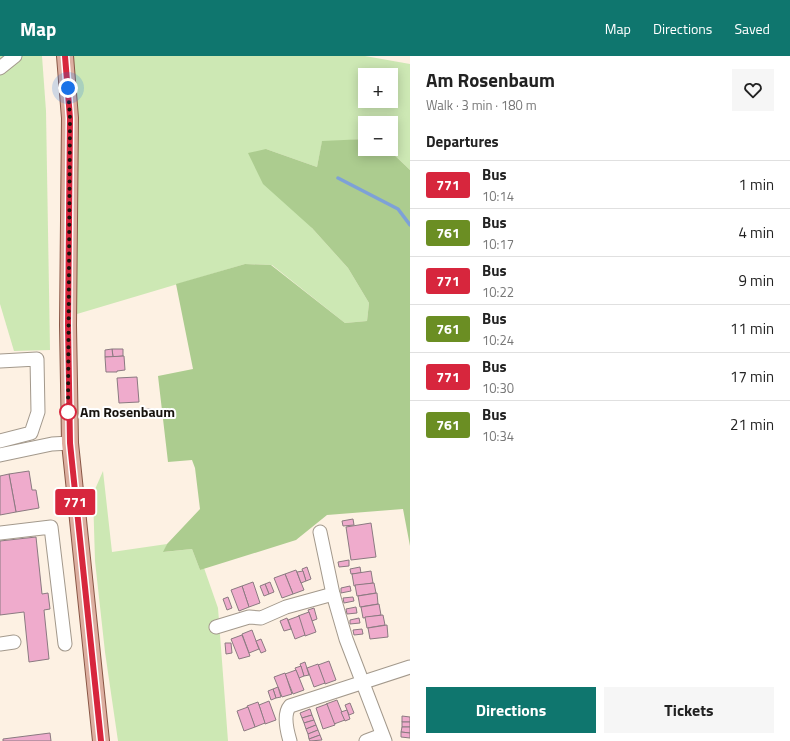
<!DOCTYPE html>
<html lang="en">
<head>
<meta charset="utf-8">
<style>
  body { margin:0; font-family:"Titillium Web",sans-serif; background:#f6f6f6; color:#222; height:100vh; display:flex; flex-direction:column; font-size:15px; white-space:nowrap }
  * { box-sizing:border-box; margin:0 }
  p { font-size:13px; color:#767676 }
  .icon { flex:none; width:22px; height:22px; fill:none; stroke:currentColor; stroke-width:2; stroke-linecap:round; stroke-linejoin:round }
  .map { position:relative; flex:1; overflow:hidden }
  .sheet { display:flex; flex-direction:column; background:#fff; width:380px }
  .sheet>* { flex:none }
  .badge { padding:0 8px; border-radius:3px; font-size:14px; line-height:26px }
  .fabs { position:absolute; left:358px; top:12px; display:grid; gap:8px }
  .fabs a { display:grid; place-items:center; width:40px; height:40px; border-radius:0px; background:#fff; box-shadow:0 2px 10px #0003; font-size:20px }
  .you { position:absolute; width:20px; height:20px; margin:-10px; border:3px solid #fff; border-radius:50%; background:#1a73e8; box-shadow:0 0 0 6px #1a73e833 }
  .map>.badge { position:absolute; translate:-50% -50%; box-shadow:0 0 0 2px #fff }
  h2 { padding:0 16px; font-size:15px; line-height:36px }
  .round { display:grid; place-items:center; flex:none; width:42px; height:42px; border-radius:0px; background:#f6f6f6 }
  .overview { display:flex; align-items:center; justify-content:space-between; height:68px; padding:0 16px }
  h1 { font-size:19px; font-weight:700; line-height:30px }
  .action { display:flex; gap:8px; margin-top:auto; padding:8px 16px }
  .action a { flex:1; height:46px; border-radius:0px; background:#0f766e; color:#fff; font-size:16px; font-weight:700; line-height:46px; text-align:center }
  .action a+a { background:#f6f6f6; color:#222 }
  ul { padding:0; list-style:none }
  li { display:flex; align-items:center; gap:12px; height:48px; padding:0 16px; border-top:1px solid #e0e0e0 }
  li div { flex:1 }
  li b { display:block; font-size:15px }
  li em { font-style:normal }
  li .badge { min-width:44px; font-weight:700; text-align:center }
  header { display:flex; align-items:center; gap:24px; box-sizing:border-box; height:56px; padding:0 20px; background:#0f766e; color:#fff }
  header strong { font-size:19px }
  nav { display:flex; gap:22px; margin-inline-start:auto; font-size:14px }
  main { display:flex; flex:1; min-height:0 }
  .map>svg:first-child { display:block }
  .green { fill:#cde8b4; fill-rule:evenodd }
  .forest { fill:#accc8f }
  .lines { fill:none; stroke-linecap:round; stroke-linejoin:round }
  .stream { stroke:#7ea1d7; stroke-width:3.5 }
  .building { fill:#efabcc; stroke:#8b7a81 }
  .minor-casing { stroke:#a3998c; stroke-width:15 }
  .major-casing { stroke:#895645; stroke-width:18 }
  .minor { stroke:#fff; stroke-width:13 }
  .major { stroke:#ddafa1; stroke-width:16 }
  .line-casing { stroke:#fff; stroke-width:9 }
  .line { stroke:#d7263d; stroke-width:6 }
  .walk { stroke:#17130e; stroke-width:4; stroke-dasharray:0 7.2 }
  .stop-dot { fill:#fff; stroke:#d7263d; stroke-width:2 }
  .labels { text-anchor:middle; stroke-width:4; stroke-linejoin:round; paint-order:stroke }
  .stop-label { font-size:14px; font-weight:bold; fill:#17130e; stroke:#fff; text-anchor:start }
</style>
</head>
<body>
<header>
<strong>Map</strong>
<nav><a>Map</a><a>Directions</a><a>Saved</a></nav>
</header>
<main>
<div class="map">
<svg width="410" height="685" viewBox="0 0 410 685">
  <rect width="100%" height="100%" fill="#fdf1e3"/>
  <g class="green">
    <polygon points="0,0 42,0 46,55 50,294 14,295 0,248"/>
    <path d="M73 0H365L410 8V114L388 93H391V67H365V83L322 86 317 111 266 93 312 172 348 212 369 247 367 265 345 267 272 209 245 208 77 258 76 103ZM365 19H391V45H365Z"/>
    <polygon points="103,415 112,496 167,488 164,496 192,493 200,514 204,512 218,552 228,685 118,685 105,596 95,505 93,438"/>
  </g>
  <polygon class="forest" points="365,83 365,93 388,93 410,114 410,490 403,453 327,459 296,484 200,514 192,493 163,496 167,488 200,453 195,412 192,404 168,406 158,320 193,313 176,228 245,208 271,209 345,267 367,265 369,247 348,212 312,172 263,128 248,97 266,93 317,111 322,85"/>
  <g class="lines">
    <polyline class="stream" points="338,122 398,153 410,169"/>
  </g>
  <g class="building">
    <polygon points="112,293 123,293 123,300 113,301"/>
    <polygon points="112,293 113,301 105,301 105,294"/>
    <polygon points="124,300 125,314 117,315 117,316 106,316 105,301"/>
    <polygon points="137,321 139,346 119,347 117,322"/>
    <rect x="144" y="353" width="6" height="8"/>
    <polygon points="29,415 32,434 36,434 39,452 16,456 9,418"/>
    <polygon points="9,418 16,456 0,459 0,420"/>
    <polygon points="353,463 354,469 343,470 342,465"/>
    <polygon points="371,467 376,501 351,504 346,471"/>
    <polygon points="36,481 42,538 48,537 50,553 44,554 49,603 29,606 24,556 0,559 0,485"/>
    <polygon points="349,504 349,510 339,511 338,506"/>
    <polygon points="307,511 311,523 306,525 302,513"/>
    <polygon points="360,511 361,517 351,518 350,513"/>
    <polygon points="296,514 304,534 293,538 285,518"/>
    <polygon points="303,515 306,525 301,527 297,516"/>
    <polygon points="371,515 373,527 354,530 352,518"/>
    <polygon points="285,518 293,538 282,542 274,522"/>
    <polygon points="253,526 260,547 249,551 242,530"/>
    <polygon points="270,526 274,536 269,538 265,528"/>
    <polygon points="374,527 376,537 357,540 355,529"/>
    <polygon points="265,528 269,538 264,540 260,530"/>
    <polygon points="242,530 249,551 239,555 231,534"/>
    <polygon points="350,530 351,535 341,537 341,532"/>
    <polygon points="377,537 378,548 360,551 358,540"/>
    <polygon points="228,541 232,552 227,554 223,543"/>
    <polygon points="353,541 354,545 344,547 343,542"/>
    <polygon points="379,548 381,559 363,562 361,551"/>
    <polygon points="356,551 357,557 347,558 346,553"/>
    <polygon points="314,552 317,563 312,565 308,554"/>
    <polygon points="309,556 316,576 305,580 298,560"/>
    <polygon points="383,559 385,569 367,572 365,561"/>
    <polygon points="299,560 305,579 295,583 288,564"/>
    <polygon points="287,562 291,573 284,575 280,565"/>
    <polygon points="359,562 360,567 350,568 350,564"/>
    <polygon points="387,569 388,581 370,583 368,572"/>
    <polygon points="362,573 363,578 354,579 353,574"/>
    <polygon points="252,574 259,593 249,597 242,578"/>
    <polygon points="242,579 250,600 239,603 231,583"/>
    <polygon points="261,583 266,595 261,597 256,585"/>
    <polygon points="225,587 231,587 232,597 226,598"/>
    <polygon points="329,605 336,624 325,628 318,609"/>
    <polygon points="305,606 309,619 304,620 300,608"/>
    <polygon points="318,608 325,627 314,631 307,612"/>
    <polygon points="301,610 304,620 299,622 295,612"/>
    <polygon points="296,614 304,634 293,638 285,618"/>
    <polygon points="285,617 292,638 282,641 274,621"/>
    <polygon points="278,631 281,641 276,642 273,633"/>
    <polygon points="273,633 276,642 271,644 268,635"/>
    <polygon points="337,644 345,664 334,668 326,648"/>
    <polygon points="269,645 276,664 265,668 259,649"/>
    <polygon points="258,646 265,667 255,671 247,650"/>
    <polygon points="350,647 354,657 349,659 345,649"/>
    <polygon points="327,648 335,669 323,673 316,652"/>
    <polygon points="248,651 255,671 244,675 237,655"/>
    <polygon points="310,653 312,659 302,662 300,657"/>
    <polygon points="347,654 350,663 345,665 341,656"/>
    <polygon points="312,659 314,664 304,667 302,662"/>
    <polygon points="402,660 410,661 410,666 402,666"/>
    <polygon points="314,664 316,669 306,673 304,667"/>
    <rect x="402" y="666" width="8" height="5"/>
    <polygon points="316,669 318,674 308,678 306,673"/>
    <polygon points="402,671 410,671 410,677 401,676"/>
    <polygon points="318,674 320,679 309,683 308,678"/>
    <polygon points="401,676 410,677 410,682 401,681"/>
    <polygon points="50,677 51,685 3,685 3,683"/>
    <polygon points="320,679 322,684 310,685 309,683"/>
  </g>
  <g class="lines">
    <g class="minor-casing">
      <g id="minor">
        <polyline points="0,12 15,0"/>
        <polyline points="0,305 37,303 38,356 31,377 0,385"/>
        <polyline points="0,399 52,388 70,387"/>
        <polyline points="320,476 333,538 346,583 385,685"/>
        <polyline points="0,477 51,471 65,588"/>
        <polyline points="216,571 249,561 261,562 286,551 333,538"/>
        <polyline points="0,588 14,586"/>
        <path d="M290 685C287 675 283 658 290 650L410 611"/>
        <polyline points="366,685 382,679"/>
      </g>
    </g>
    <g class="major-casing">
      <polyline id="major" points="65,0 70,62 68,269 70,387 101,685"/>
    </g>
    <use href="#minor" class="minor"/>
    <use href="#major" class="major"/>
  </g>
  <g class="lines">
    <g class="line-casing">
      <polyline id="line" points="65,0 70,62 68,269 70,387 101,685"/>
    </g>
    <use href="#line" class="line"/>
    <polyline class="walk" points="68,32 70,62 68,356"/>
  </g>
  <circle class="stop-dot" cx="68" cy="356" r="8"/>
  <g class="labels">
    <g class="stop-label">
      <text x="80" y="361">Am Rosenbaum</text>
    </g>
  </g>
</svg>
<div class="fabs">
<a>+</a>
<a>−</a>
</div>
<div class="you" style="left:68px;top:32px"></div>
<b class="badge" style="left:75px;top:446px;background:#d7263d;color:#fff">771</b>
</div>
<section class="sheet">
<div class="overview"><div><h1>Am Rosenbaum</h1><p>Walk · 3 min · 180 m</p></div><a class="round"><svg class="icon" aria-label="heart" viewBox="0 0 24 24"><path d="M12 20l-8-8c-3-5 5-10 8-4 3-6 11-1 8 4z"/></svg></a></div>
<h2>Departures</h2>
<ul>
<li><span class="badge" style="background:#d7263d;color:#fff">771</span><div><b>Bus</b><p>10:14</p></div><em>1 min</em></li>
<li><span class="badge" style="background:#6b8e23;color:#fff">761</span><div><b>Bus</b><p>10:17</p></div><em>4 min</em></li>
<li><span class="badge" style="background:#d7263d;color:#fff">771</span><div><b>Bus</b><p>10:22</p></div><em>9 min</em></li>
<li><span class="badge" style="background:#6b8e23;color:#fff">761</span><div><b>Bus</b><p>10:24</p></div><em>11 min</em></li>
<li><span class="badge" style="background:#d7263d;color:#fff">771</span><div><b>Bus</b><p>10:30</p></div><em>17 min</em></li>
<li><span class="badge" style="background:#6b8e23;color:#fff">761</span><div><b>Bus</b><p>10:34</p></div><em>21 min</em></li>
</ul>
<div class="action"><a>Directions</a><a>Tickets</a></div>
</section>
</main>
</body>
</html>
